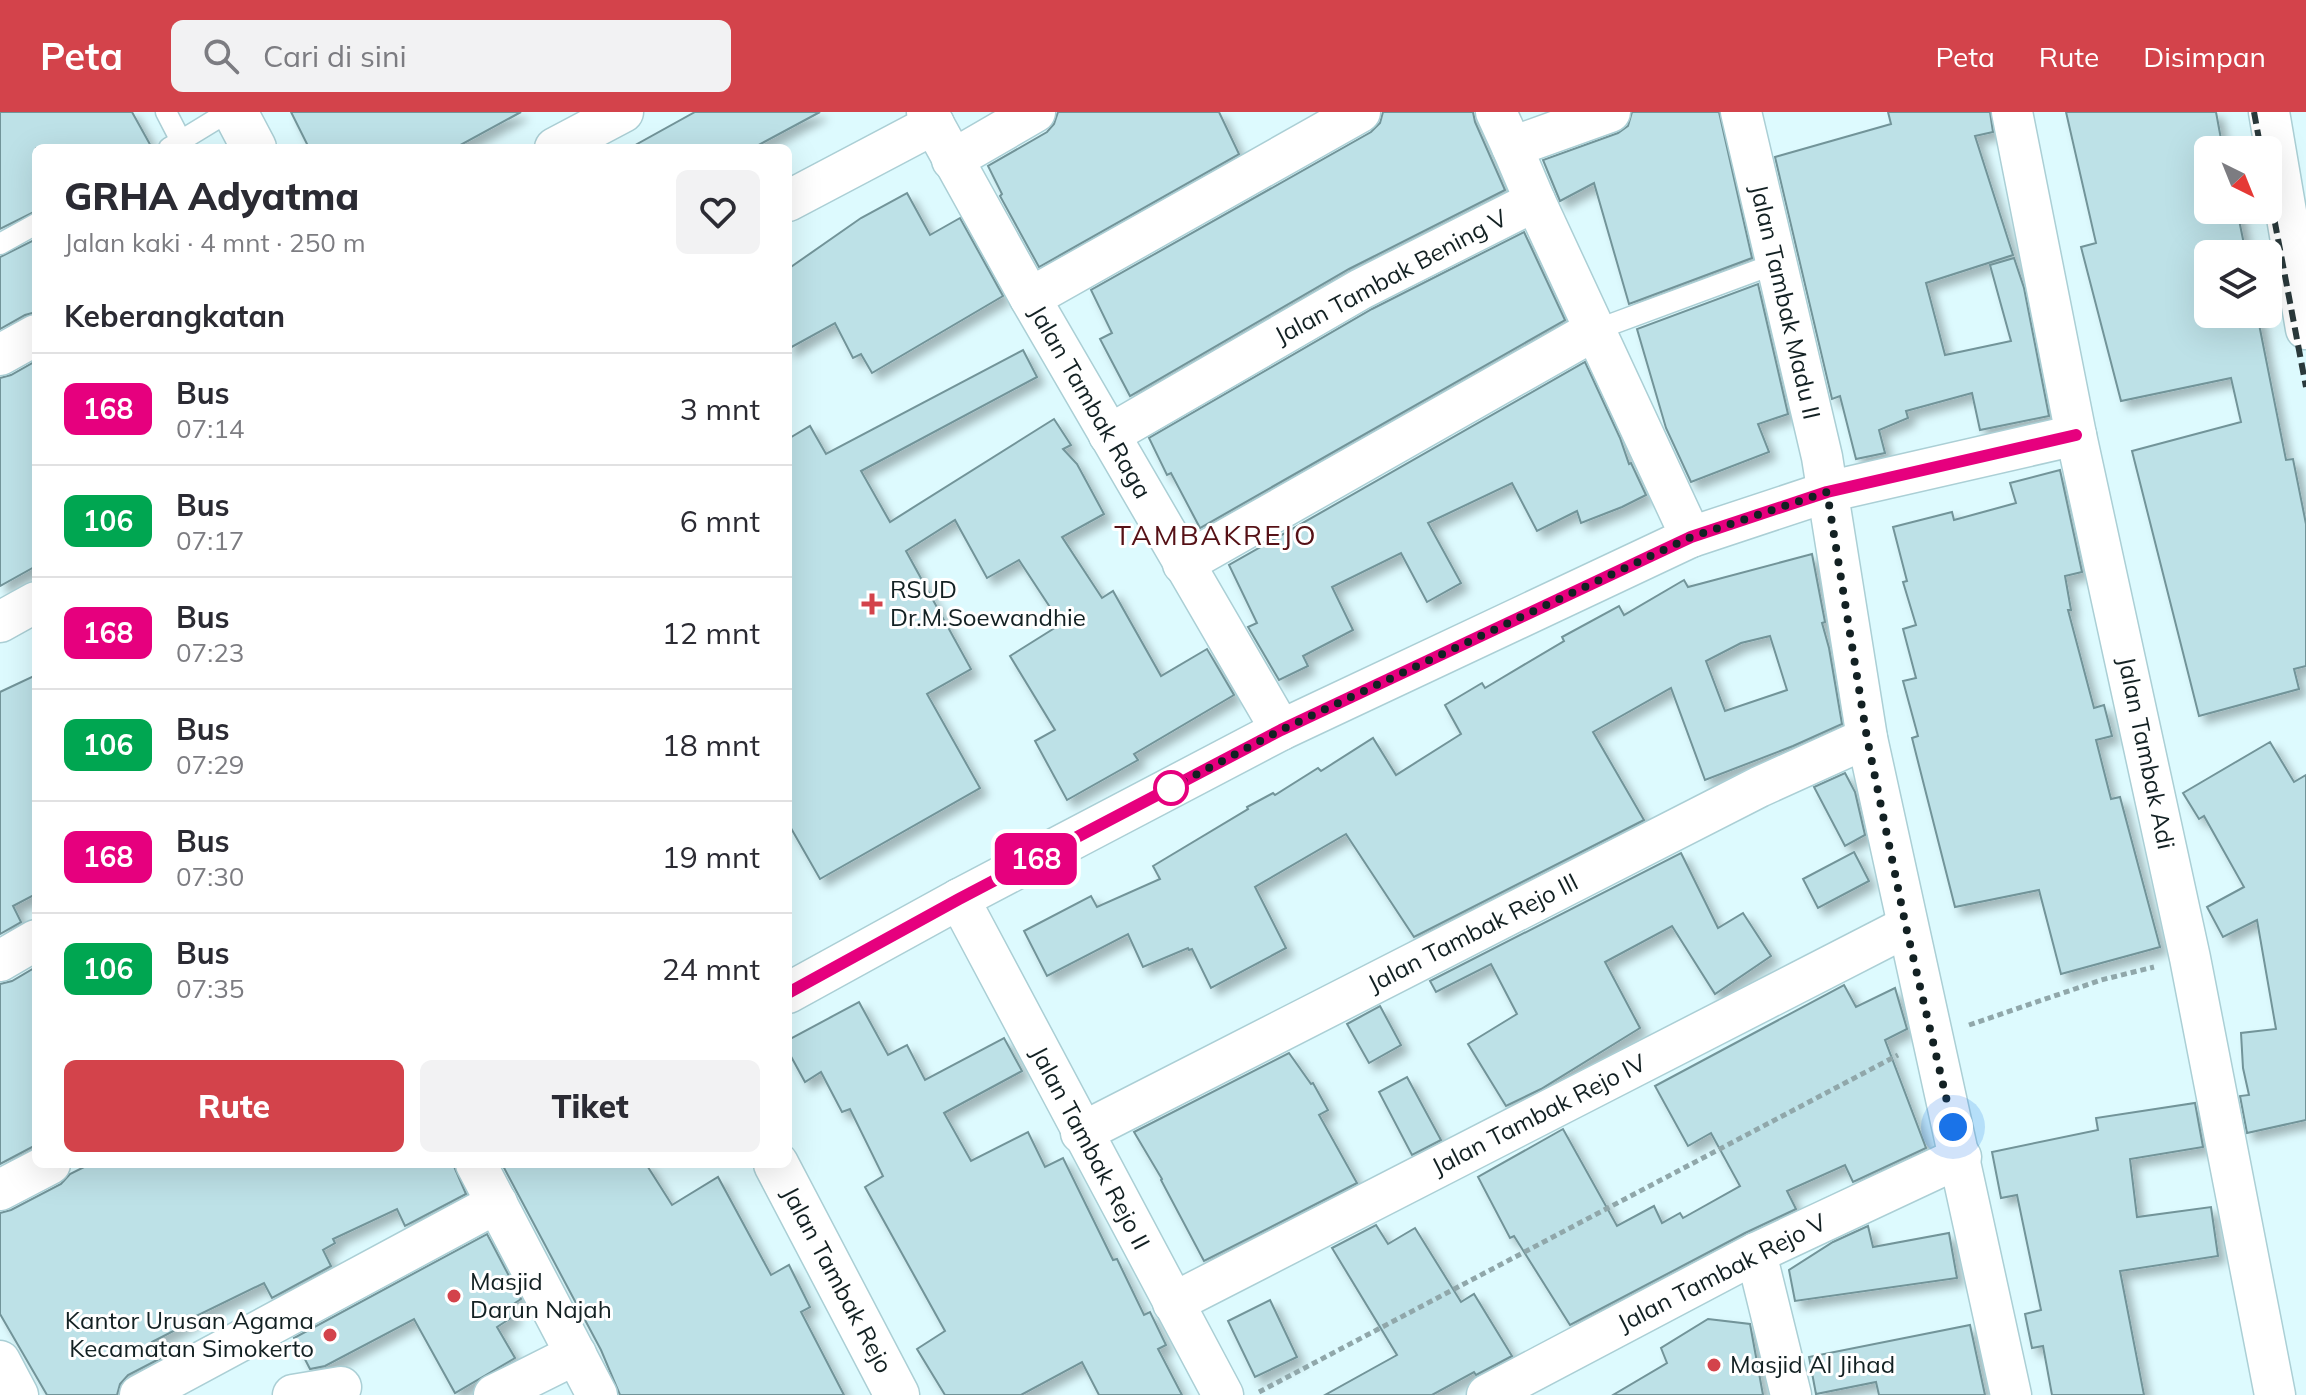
<!DOCTYPE html>
<html lang="id">
<head>
<meta charset="utf-8">
<style>
  body { margin:0; font-family:Mulish,sans-serif; background:#f2f2f3; color:#2b2b33; height:100vh; display:flex; flex-direction:column; font-size:30px; white-space:nowrap }
  * { box-sizing:border-box; margin:0 }
  p { font-size:26px; color:#7c7c81 }
  .icon { flex:none; width:44px; height:44px; fill:none; stroke:currentColor; stroke-width:2; stroke-linecap:round; stroke-linejoin:round }
  .map { position:relative; flex:1; overflow:hidden }
  .panel { position:absolute; left:32px; top:32px; width:760px; height:1024px; display:flex; flex-direction:column; background:#fff; border-radius:12px; box-shadow:0 8px 32px #0002 }
  .panel>* { flex:none }
  .badge { padding:0 16px; border-radius:12px; font-size:28px; line-height:52px }
  .needle { width:52px; rotate:137deg }
  .tools { position:absolute; left:2194px; top:24px; display:grid; gap:16px }
  .tools a { display:grid; place-items:center; width:88px; height:88px; border-radius:12px; background:#fff; box-shadow:0 8px 32px #0002; font-size:40px }
  .you { position:absolute; width:40px; height:40px; margin:-20px; border:6px solid #fff; border-radius:50%; background:#1a73e8; box-shadow:0 0 0 12px #1a73e833 }
  .map>.badge { position:absolute; translate:-50% -50%; box-shadow:0 0 0 4px #fff }
  h2 { padding:0 32px; font-size:30px; line-height:72px }
  .round { display:grid; place-items:center; flex:none; width:84px; height:84px; border-radius:12px; background:#f2f2f3 }
  .headline { display:flex; align-items:center; justify-content:space-between; height:136px; padding:0 32px }
  h1 { font-size:38px; font-weight:800; line-height:60px }
  .action { display:flex; gap:16px; margin-top:auto; padding:16px 32px }
  .action a { flex:1; height:92px; border-radius:12px; background:#d3434b; color:#fff; font-size:32px; font-weight:800; line-height:92px; text-align:center }
  .action a+a { background:#f2f2f3; color:#2b2b33 }
  ul { padding:0; list-style:none }
  li { display:flex; align-items:center; gap:24px; height:112px; padding:0 32px; border-top:2px solid #e1e1e2 }
  li div { flex:1 }
  li b { display:block; font-size:30px }
  li em { font-style:normal }
  li .badge { min-width:88px; font-weight:700; text-align:center }
  header { display:flex; align-items:center; gap:48px; box-sizing:border-box; height:112px; padding:0 40px; background:#d3434b; color:#fff }
  header strong { font-size:38px }
  nav { display:flex; gap:44px; margin-inline-start:auto; font-size:28px }
  .search { width:560px; height:72px; background:#f2f2f3; display:flex; align-items:center; gap:20px; box-sizing:border-box; padding:0 28px; border-radius:12px; color:#7c7c81; font-size:30px }
  .map>svg:first-child { display:block }
  .building { fill:#bde1e7; stroke:#729499; stroke-width:2; fill-rule:evenodd; filter:url(#shadow) }
  .lines { fill:none; stroke-linecap:round; stroke-linejoin:round }
  .lane-casing { stroke:#abcfd5; stroke-width:23 }
  .street-casing { stroke:#abcfd5; stroke-width:43 }
  .secondary-casing { stroke:#abcfd5; stroke-width:47 }
  .path { stroke:#90a7aa; stroke-width:5; stroke-dasharray:6 4; stroke-linecap:butt }
  .lane { stroke:#fff; stroke-width:20 }
  .street { stroke:#fff; stroke-width:40 }
  .secondary { stroke:#fff; stroke-width:44 }
  .rail { stroke:#2a393b; stroke-width:6; stroke-dasharray:12 6; stroke-linecap:butt }
  .line-casing { stroke:#fff; stroke-width:18 }
  .line { stroke:#e6007e; stroke-width:12 }
  .walk { stroke:#132123; stroke-width:8; stroke-dasharray:0 14.4 }
  .poi-dot { fill:#d3434b; stroke:#fff; stroke-width:3 }
  .stop-dot { fill:#fff; stroke:#e6007e; stroke-width:4 }
  .labels { text-anchor:middle; stroke-width:6; stroke-linejoin:round; paint-order:stroke }
  .street-label { font-size:24px; fill:#132123; stroke:#fff }
  .poi-label { font-size:24px; fill:#132123; stroke:#fff; text-anchor:start }
  .quarter-label { font-size:28px; letter-spacing:2px; fill:#561116; stroke:#fff }
</style>
</head>
<body>
<header>
<strong>Peta</strong>
<div class="search"><svg class="icon" aria-label="search" viewBox="0 0 24 24"><circle cx="10" cy="10" r="6"/><path d="M15 15l6 6"/></svg>Cari di sini</div>
<nav><a>Peta</a><a>Rute</a><a>Disimpan</a></nav>
</header>
<div class="map">
<svg width="2306" height="1283" viewBox="0 0 2306 1283">
  <defs>
    <filter id="shadow"><feDropShadow dx="7" dy="7" stdDeviation="4" flood-color="#0004"/></filter>
  </defs>
  <rect width="100%" height="100%" fill="#ddfafe"/>
  <g class="building">
    <polygon points="0,0 132,0 152,36 36,36 36,99 0,117"/>
    <polygon points="291,0 521,0 455,36 309,36"/>
    <polygon points="695,0 820,0 753,36 630,36"/>
    <polygon points="1058,0 1219,0 1239,42 1039,155 1000,84 1002,82 988,54 1047,20 1054,12"/>
    <polygon points="1383,0 1473,0 1475,10 1505,78 1349,157 1130,284 1100,227 1112,221 1091,178 1371,20 1380,11"/>
    <polygon points="1632,0 1719,0 1752,146 1629,192 1594,71 1560,89 1543,48 1618,21 1628,14"/>
    <polygon points="1888,0 1990,0 1993,20 1975,24 2013,143 1926,171 1945,243 2011,229 1990,153 2014,146 2024,176 2049,304 1980,318 1972,281 1906,299 1908,306 1879,318 1885,341 1856,347 1840,284 1832,287 1775,45 1891,12"/>
    <polygon points="2066,0 2216,0 2223,38 2208,38 2208,98 2237,98 2246,142 2208,142 2208,202 2257,202 2286,348 2293,347 2306,412 2306,554 2294,557 2299,577 2199,604 2132,339 2241,310 2231,266 2121,289 2081,135 2096,131"/>
    <polygon points="907,81 930,123 960,106 1003,184 872,261 861,242 853,246 835,211 788,237 788,157 861,106"/>
    <polygon points="1524,120 1565,208 1200,416 1171,361 1167,363 1149,326 1372,197"/>
    <polygon points="36,127 36,200 25,203 0,217 0,145"/>
    <polygon points="1758,172 1788,302 1758,312 1769,340 1691,370 1666,316 1637,217"/>
    <polygon points="1023,238 1037,265 861,359 890,410 1054,307 1071,333 1063,337 1077,352 1104,402 1062,425 1102,486 1113,479 1161,564 1207,537 1234,583 1134,642 1138,648 1067,688 1035,629 1055,618 1010,544 1061,512 1019,448 987,466 955,408 906,439 971,557 927,582 980,676 820,767 788,711 788,327 810,314 826,342"/>
    <polygon points="36,249 36,454 0,474 0,266 11,263"/>
    <polygon points="1585,250 1620,326 1629,352 1631,351 1646,383 1622,395 1581,411 1577,399 1537,419 1512,371 1428,411 1461,471 1427,490 1401,441 1332,475 1353,518 1303,544 1308,554 1279,568 1248,515 1257,511 1229,453"/>
    <polygon points="2060,358 2082,460 2065,464 2071,498 2068,498 2094,596 2104,593 2112,624 2096,628 2111,687 2120,685 2160,835 2061,862 2039,778 1955,795 1912,626 1918,624 1903,569 1916,566 1903,517 1916,513 1903,470 1907,469 1893,415 1952,400 1954,408 2016,391 2010,371"/>
    <path d="M1812 442 1825 510 1822 511 1829 536 1842 612 1793 634 1705 668 1671 576 1593 620 1644 708 1414 825 1346 722 1255 775 1286 836 1211 876 1192 837 1189 838 1188 836 1143 855 1128 822 1047 864 1024 819 1091 784 1097 795 1160 767 1153 754 1248 697 1247 695 1273 681 1275 683 1318 656 1321 659 1373 626 1396 663 1461 622 1445 593 1482 571 1485 576 1564 529 1562 525 1619 494 1624 503 1684 468 1688 475ZM1770 524 1787 578 1725 599 1706 549 1741 531Z"/>
    <polygon points="36,563 36,782 13,794 21,810 0,822 0,580"/>
    <polygon points="2270,630 2294,670 2306,663 2306,1008 2247,1021 2240,984 2249,983 2243,956 2241,921 2276,917 2257,808 2223,825 2207,795 2244,775 2204,704 2199,707 2183,681"/>
    <polygon points="1845,661 1855,680 1865,723 1845,734 1814,675"/>
    <polygon points="1854,740 1869,769 1818,796 1803,767"/>
    <polygon points="1681,741 1718,816 1743,801 1771,844 1715,882 1672,814 1605,850 1640,916 1541,977 1506,994 1468,932 1517,902 1491,852 1436,880 1430,869"/>
    <polygon points="36,855 36,1033 0,1052 0,872 12,869"/>
    <polygon points="1844,873 1856,895 1895,876 1907,917 1885,928 1926,1036 1853,1070 1845,1053 1787,1079 1796,1097 1745,1121 1570,1213 1514,1124 1510,1126 1478,1065 1563,1017 1617,1114 1654,1094 1662,1111 1680,1101 1683,1106 1740,1074 1711,1021 1688,1034 1655,974"/>
    <polygon points="859,890 888,943 907,933 925,968 1004,926 1022,959 944,1001 971,1049 1028,1020 1045,1055 1063,1046 1113,1148 1117,1147 1144,1203 1150,1200 1166,1233 1158,1237 1182,1283 1099,1283 1082,1250 1021,1283 945,1283 917,1237 945,1219 865,1075 883,1064 850,997 842,1000 821,960 805,970 788,939 788,928"/>
    <polygon points="1380,894 1401,933 1369,951 1347,912"/>
    <polygon points="1289,941 1311,972 1313,971 1328,998 1319,1003 1357,1071 1204,1149 1161,1068 1162,1067 1134,1020"/>
    <polygon points="1407,965 1441,1028 1412,1043 1379,980"/>
    <polygon points="2195,991 2203,1035 2130,1047 2137,1105 2211,1095 2218,1144 2120,1159 2144,1283 2052,1283 2043,1234 2032,1236 2025,1202 2041,1198 2017,1083 2001,1086 1992,1040 2098,1018 2096,1006"/>
    <polygon points="90,1052 453,1052 466,1082 405,1114 397,1097 333,1127 335,1131 323,1138 331,1154 272,1186 264,1171 190,1207 191,1210 152,1230 161,1246 128,1263 120,1272 117,1283 47,1283 0,1202 0,1101 11,1098 61,1072 70,1062"/>
    <polygon points="502,1052 646,1052 672,1093 718,1065 771,1163 789,1153 810,1195 801,1200 844,1283 620,1283 601,1238"/>
    <polygon points="1376,1113 1388,1132 1415,1116 1461,1190 1474,1182 1512,1244 1476,1263 1474,1260 1432,1283 1325,1283 1397,1243 1332,1136"/>
    <polygon points="1868,1114 1873,1135 1949,1121 1957,1166 1795,1189 1789,1158 1833,1130"/>
    <polygon points="487,1122 521,1187 509,1195 514,1204 497,1215 515,1246 455,1281 414,1207 325,1254 310,1257 294,1226"/>
    <polygon points="1270,1188 1297,1245 1255,1265 1228,1209"/>
    <polygon points="1708,1207 1750,1212 1763,1283 1613,1283 1667,1251 1661,1236"/>
    <polygon points="1970,1213 1985,1283 1879,1283 1876,1270 1816,1282 1809,1245"/>
  </g>
  <g class="lines">
    <g class="lane-casing">
      <g id="lane">
        <polyline points="166,0 181,29"/>
        <polyline points="169,36 228,0"/>
        <polyline points="0,132 36,112"/>
        <polyline points="1593,219 1777,151"/>
      </g>
    </g>
    <g class="street-casing">
      <g id="street">
        <polyline points="927,0 1030,186 1281,618"/>
        <polyline points="1496,0 1512,35"/>
        <polyline points="1741,0 1822,345 1867,626 2011,1283"/>
        <polyline points="2012,0 2076,323 2190,846 2275,1283"/>
        <polyline points="2269,0 2306,217"/>
        <polyline points="555,36 623,0"/>
        <polyline points="952,48 1035,0"/>
        <polyline points="788,89 934,12"/>
        <polyline points="1535,89 1691,425"/>
        <polyline points="1030,186 1360,0"/>
        <polyline points="0,243 36,223"/>
        <polyline points="1109,323 1361,177 1535,89 1512,35 1610,0"/>
        <polyline points="1183,452 1593,219"/>
        <polyline points="0,510 36,490"/>
        <polyline points="959,787 1223,1283"/>
        <polyline points="0,849 36,828"/>
        <polyline points="788,881 959,787 1281,618 1691,425 1827,380 2076,323"/>
        <polyline points="1081,1021 1759,675 1867,626"/>
        <polyline points="476,1052 597,1283"/>
        <polyline points="0,1078 50,1052"/>
        <polyline points="1756,1141 1791,1283"/>
        <polyline points="1173,1191 1906,815"/>
        <polyline points="0,1249 18,1283"/>
        <polyline points="140,1283 497,1091"/>
        <polyline points="293,1283 341,1275"/>
        <polyline points="494,1283 576,1242"/>
        <polyline points="1487,1283 1756,1141 1961,1045"/>
      </g>
    </g>
    <g class="secondary-casing">
      <g id="secondary">
        <polyline points="235,0 254,36"/>
        <polyline points="776,1052 897,1283"/>
      </g>
    </g>
    <g class="path">
      <polyline points="1969,913 2101,868 2154,855"/>
      <polyline points="1259,1280 1898,943"/>
    </g>
    <use href="#lane" class="lane"/>
    <use href="#street" class="street"/>
    <use href="#secondary" class="secondary"/>
    <g class="rail">
      <polyline points="2254,0 2261,38"/>
      <polyline points="2268,74 2306,275"/>
    </g>
  </g>
  <g class="lines">
    <g class="line-casing">
      <polyline id="line" points="788,881 959,787 1281,618 1691,425 1827,380 2076,323"/>
    </g>
    <use href="#line" class="line"/>
    <polyline class="walk" points="1171,676 1281,618 1691,425 1827,380 1867,626 1906,815 1953,1015"/>
  </g>
  <g class="poi-dot">
    <path d="M868 480h8v8h8v8h-8v8h-8v-8h-8v-8h8z"/>
    <circle cx="454" cy="1184" r="8"/>
    <circle cx="330" cy="1223" r="8"/>
    <circle cx="1714" cy="1253" r="8"/>
  </g>
  <circle class="stop-dot" cx="1171" cy="676" r="16"/>
  <g class="labels">
    <g class="street-label">
      <text transform="translate(1391 165) rotate(-28)" y="8">Jalan Tambak Bening V</text>
      <text transform="translate(1785 190) rotate(77)" y="8">Jalan Tambak Madu II</text>
      <text transform="translate(1090 290) rotate(60)" y="8">Jalan Tambak Raga</text>
      <text transform="translate(2146 641) rotate(78)" y="8">Jalan Tambak Adi</text>
      <text transform="translate(1473 821) rotate(-27)" y="8">Jalan Tambak Rejo III</text>
      <text transform="translate(1539 1003) rotate(-27)" y="8">Jalan Tambak Rejo IV</text>
      <text transform="translate(1090 1036) rotate(62)" y="8">Jalan Tambak Rejo II</text>
      <text transform="translate(1722 1161) rotate(-27)" y="8">Jalan Tambak Rejo V</text>
      <text transform="translate(837 1168) rotate(62)" y="8">Jalan Tambak Rejo</text>
    </g>
    <g class="poi-label">
      <text x="890" y="486">RSUD<tspan x="890" dy="28">Dr.M.Soewandhie</tspan></text>
      <text x="470" y="1178">Masjid<tspan x="470" dy="28">Darun Najah</tspan></text>
      <text x="314" y="1217" text-anchor="end">Kantor Urusan Agama<tspan x="314" dy="28">Kecamatan Simokerto</tspan></text>
      <text x="1730" y="1261">Masjid Al Jihad</text>
    </g>
    <g class="quarter-label">
      <text x="1216" y="433">TAMBAKREJO</text>
    </g>
  </g>
</svg>
<div class="tools">
<a><svg class="needle" viewBox="-14 -14 28 28"><path d="M0-13l5 13h-10z" fill="#e53935"/><path d="M0 13l5-13h-10z" fill="#7c7c81"/></svg></a>
<a><svg class="icon" aria-label="layers" viewBox="0 0 24 24"><path d="M12 4l9 5-9 5-9-5zM3 14l9 5 9-5"/></svg></a>
</div>
<div class="you" style="left:1953px;top:1015px"></div>
<b class="badge" style="left:1036px;top:747px;background:#e6007e;color:#fff">168</b>
<section class="panel">
<div class="headline"><div><h1>GRHA Adyatma</h1><p>Jalan kaki · 4 mnt · 250 m</p></div><a class="round"><svg class="icon" aria-label="heart" viewBox="0 0 24 24"><path d="M12 20l-8-8c-3-5 5-10 8-4 3-6 11-1 8 4z"/></svg></a></div>
<h2>Keberangkatan</h2>
<ul>
<li><span class="badge" style="background:#e6007e;color:#fff">168</span><div><b>Bus</b><p>07:14</p></div><em>3 mnt</em></li>
<li><span class="badge" style="background:#00a651;color:#fff">106</span><div><b>Bus</b><p>07:17</p></div><em>6 mnt</em></li>
<li><span class="badge" style="background:#e6007e;color:#fff">168</span><div><b>Bus</b><p>07:23</p></div><em>12 mnt</em></li>
<li><span class="badge" style="background:#00a651;color:#fff">106</span><div><b>Bus</b><p>07:29</p></div><em>18 mnt</em></li>
<li><span class="badge" style="background:#e6007e;color:#fff">168</span><div><b>Bus</b><p>07:30</p></div><em>19 mnt</em></li>
<li><span class="badge" style="background:#00a651;color:#fff">106</span><div><b>Bus</b><p>07:35</p></div><em>24 mnt</em></li>
</ul>
<div class="action"><a>Rute</a><a>Tiket</a></div>
</section>
</div>
</body>
</html>
